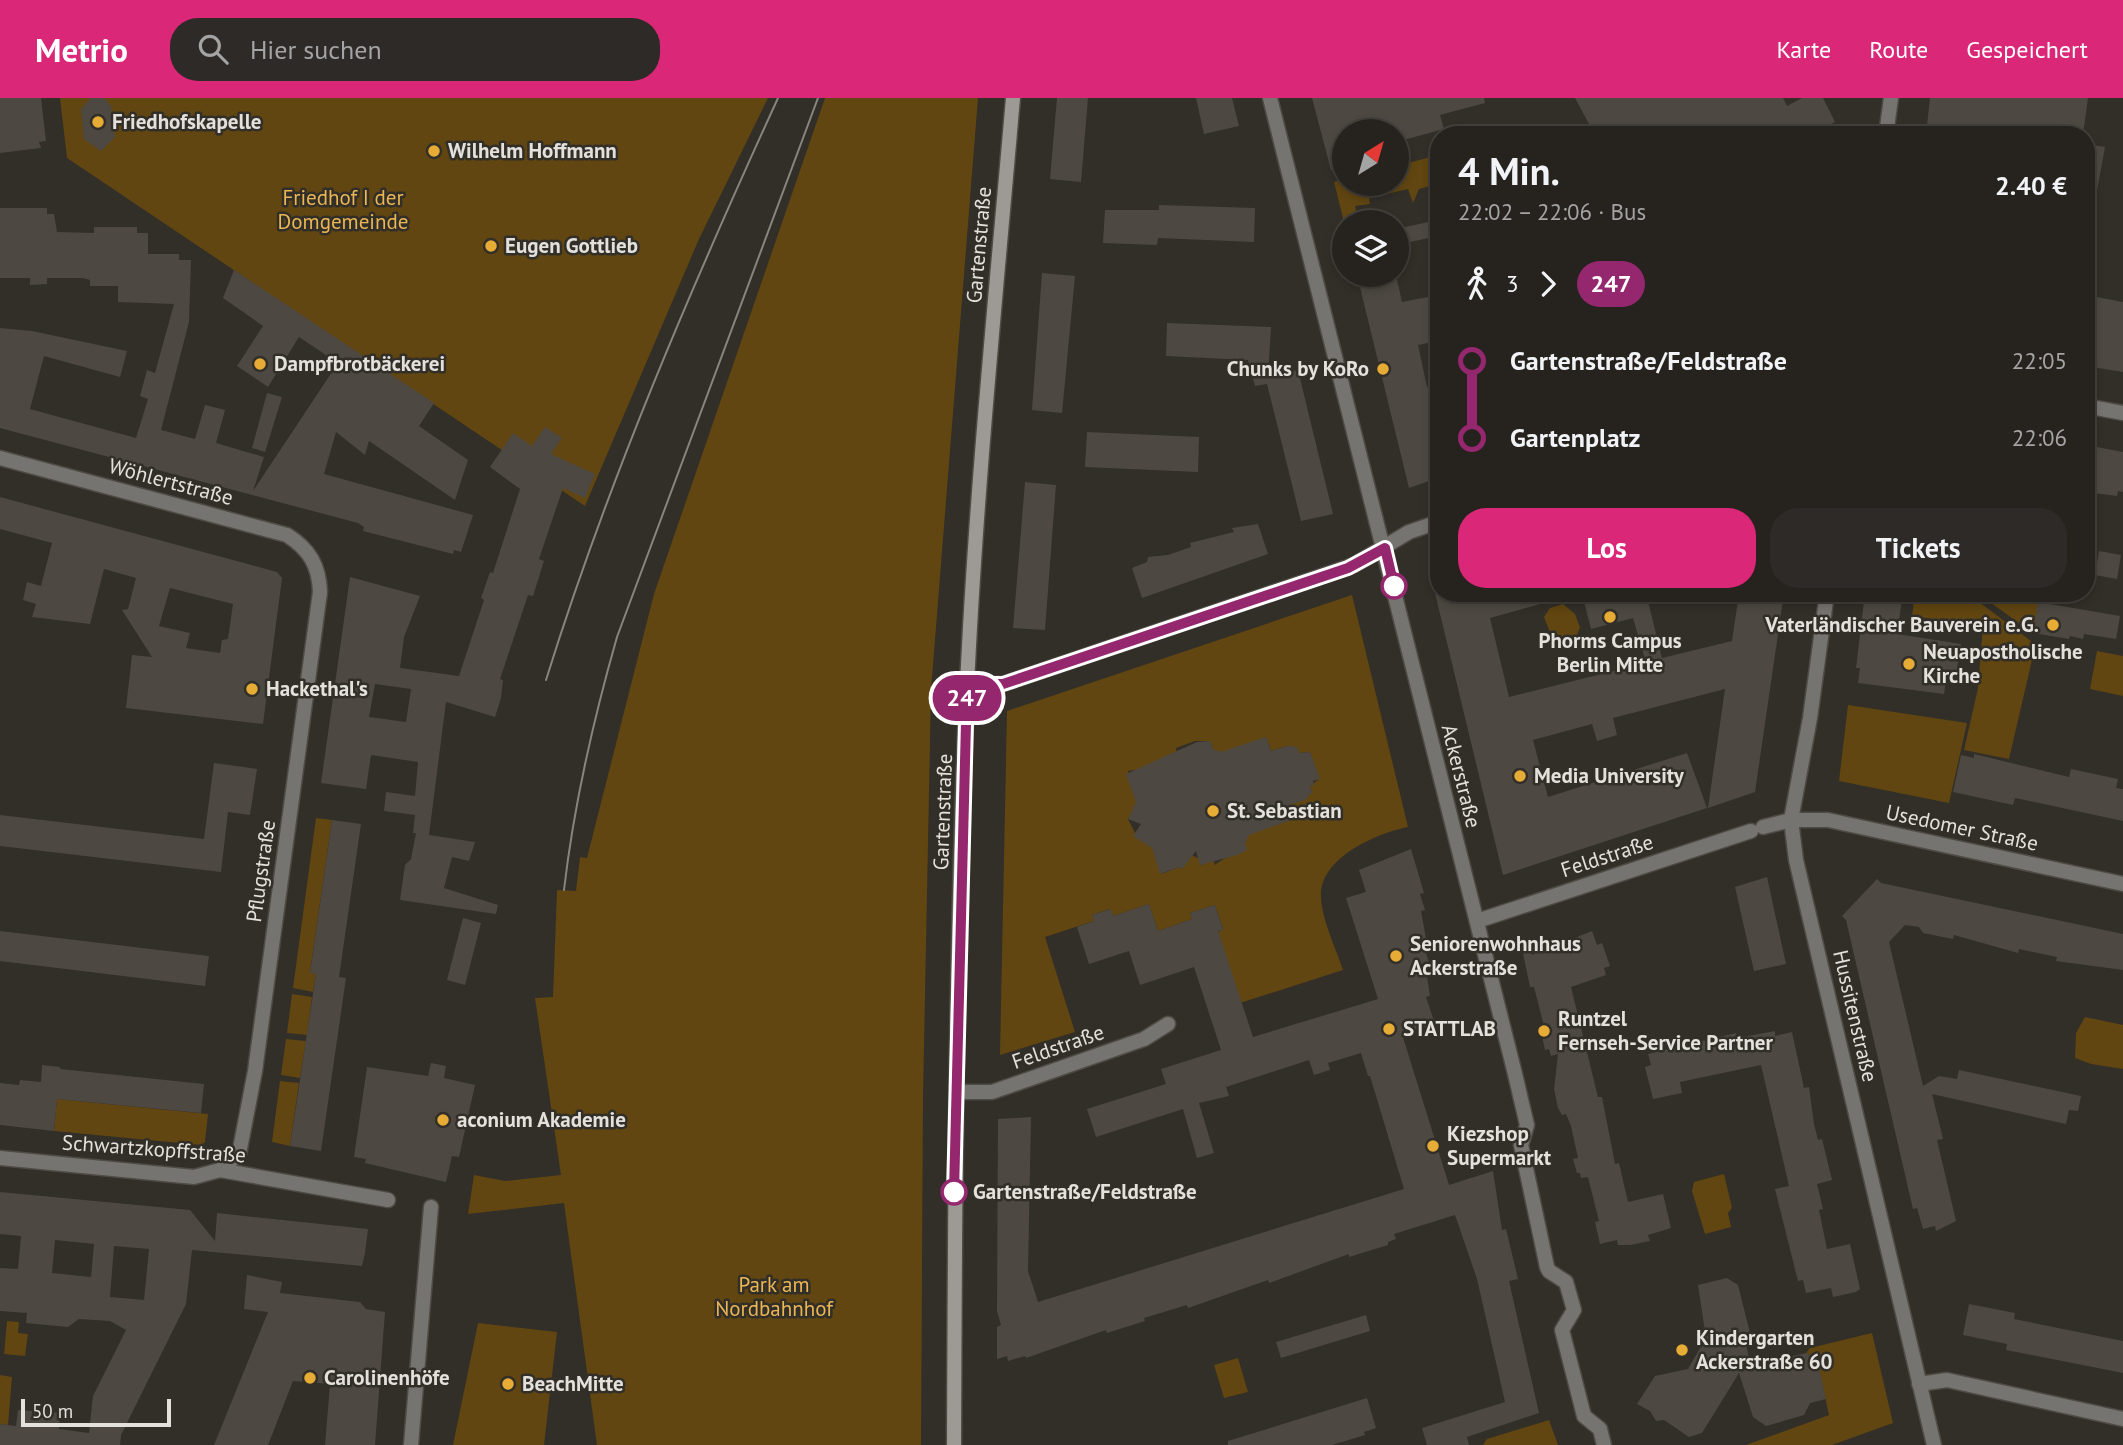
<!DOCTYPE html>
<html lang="de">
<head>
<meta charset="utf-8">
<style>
  body { margin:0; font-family:"PT Sans",sans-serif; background:#2e2a27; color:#f1f3f6; height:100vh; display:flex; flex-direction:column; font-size:26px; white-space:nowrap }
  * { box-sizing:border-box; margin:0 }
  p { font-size:23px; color:#a4a4a4 }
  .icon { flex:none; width:38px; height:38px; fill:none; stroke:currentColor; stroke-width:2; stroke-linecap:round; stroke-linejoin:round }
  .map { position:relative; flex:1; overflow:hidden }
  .details { position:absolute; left:1430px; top:28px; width:665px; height:476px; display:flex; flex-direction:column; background:#26221e; border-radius:28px; box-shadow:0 4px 10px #0003,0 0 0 2px #423f3c }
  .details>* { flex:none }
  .badge { padding:0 14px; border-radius:23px; font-size:24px; line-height:46px }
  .needle { width:46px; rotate:37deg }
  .tools { position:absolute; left:1332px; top:21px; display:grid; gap:14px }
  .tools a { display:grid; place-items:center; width:77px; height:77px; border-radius:50%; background:#26221e; box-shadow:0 4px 10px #0003,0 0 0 2px #423f3c; font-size:35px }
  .scale { position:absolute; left:21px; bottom:18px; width:150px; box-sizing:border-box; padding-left:7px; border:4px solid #e4e1dd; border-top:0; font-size:19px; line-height:24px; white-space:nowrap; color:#e4e1dd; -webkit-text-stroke:5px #322e28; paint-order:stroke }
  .map>.badge { position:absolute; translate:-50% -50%; box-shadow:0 0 0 4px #fff }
  .legs { display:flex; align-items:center; gap:10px; height:77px; padding:0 28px; font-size:23px }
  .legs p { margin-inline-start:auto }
  .overview { display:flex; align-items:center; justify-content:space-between; height:119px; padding:0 28px }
  h1 { font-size:38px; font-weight:600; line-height:52px }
  .cta { display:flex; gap:14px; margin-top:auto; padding:14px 28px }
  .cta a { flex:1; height:80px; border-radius:28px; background:#db2777; color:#fff; font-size:28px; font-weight:600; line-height:80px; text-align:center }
  .cta a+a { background:#2e2a27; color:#f1f3f6 }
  ul { padding:0 28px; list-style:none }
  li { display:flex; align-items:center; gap:24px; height:77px; font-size:26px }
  li i { display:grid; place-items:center; width:10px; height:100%; margin:0 9px; background:currentColor }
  li i::after { content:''; width:18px; height:18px; margin:-9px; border:5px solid; border-radius:50%; background:#26221e }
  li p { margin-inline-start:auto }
  li:first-child i { background:linear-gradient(#0000 50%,currentColor 0) }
  li:last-child i { background:linear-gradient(currentColor 50%,#0000 0) }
  header { display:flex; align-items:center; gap:42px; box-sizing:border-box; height:98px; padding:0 35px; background:#db2777; color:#fff }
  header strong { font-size:33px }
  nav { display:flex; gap:38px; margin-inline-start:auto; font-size:24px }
  .search { width:490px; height:63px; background:#2e2a27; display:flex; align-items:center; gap:18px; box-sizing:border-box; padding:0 24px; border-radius:28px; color:#a4a4a4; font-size:26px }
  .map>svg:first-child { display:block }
  .green { fill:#614611; fill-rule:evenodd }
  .building { fill:#4d4942; fill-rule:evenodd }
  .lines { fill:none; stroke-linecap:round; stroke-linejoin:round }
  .street-casing { stroke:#4e4b45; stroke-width:17 }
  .secondary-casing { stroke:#4e4b45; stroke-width:17 }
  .street { stroke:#767470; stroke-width:14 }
  .secondary { stroke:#9d9a95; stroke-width:14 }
  .tram { stroke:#88847f; stroke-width:2 }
  .line-1-casing { stroke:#fff; stroke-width:16 }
  .line-1 { stroke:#95276e; stroke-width:10 }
  .poi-dot { fill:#e7ac36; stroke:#322e28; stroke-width:2.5 }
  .stop-1-dot { fill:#fff; stroke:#95276e; stroke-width:3.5 }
  .labels { text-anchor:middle; stroke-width:5; stroke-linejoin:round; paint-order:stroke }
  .poi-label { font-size:21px; font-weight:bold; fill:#e4e1dd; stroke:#322e28; text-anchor:start }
  .park-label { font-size:21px; fill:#ebb654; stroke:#322e28 }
  .street-label { font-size:21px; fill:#e4e1dd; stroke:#322e28 }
  .stop-label { font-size:21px; font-weight:bold; fill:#e4e1dd; stroke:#322e28; text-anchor:start }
</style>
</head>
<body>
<header>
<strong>Metrio</strong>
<div class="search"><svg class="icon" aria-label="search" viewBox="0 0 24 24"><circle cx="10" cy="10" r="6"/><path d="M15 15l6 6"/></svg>Hier suchen</div>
<nav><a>Karte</a><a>Route</a><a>Gespeichert</a></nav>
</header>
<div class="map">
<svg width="2123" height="1347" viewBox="0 0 2123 1347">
  <rect width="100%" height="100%" fill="#322e28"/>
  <g class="green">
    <polygon points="60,0 768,0 699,141 585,408 67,60"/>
    <polygon points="825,0 978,0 931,592 923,1000 921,1347 597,1347 564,1105 468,1116 474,1077 505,1083 561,1077 535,900 553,899 557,792 576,793 580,759 587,760 654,496"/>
    <polygon points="1438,57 1438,86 1419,91 1413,105 1408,91 1369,100 1370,106 1355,108 1358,124 1344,124 1334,84 1344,81 1344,86 1396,86 1397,68"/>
    <polygon points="1915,495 1967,495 2031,543 2035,549 2009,661 1964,652 1978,590 1983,528 1912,518"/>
    <polygon points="1977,495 2040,495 2033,535"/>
    <path d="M1352 497 1408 729C1377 735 1319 760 1321 799 1322 823 1336 850 1343 872L1240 905 1218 834 1223 831 1215 807 1190 815 1192 821 1158 833 1149 806 1113 818 1110 811 1092 817 1094 823 1045 839 1075 934 1000 957 1007 613ZM1266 639 1271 653 1287 648 1297 650 1299 655 1310 654 1319 681 1310 688 1312 694 1297 704 1293 700 1289 707 1294 721 1248 735C1244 759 1230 754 1215 767L1213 761 1201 767 1198 760 1191 757 1182 766 1183 771 1179 769 1161 776 1155 751 1135 735 1128 721 1138 704 1128 673 1166 667 1164 659 1177 656 1176 650 1195 643H1210L1213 651 1222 656Z"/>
    <polygon points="1563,506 1575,516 1580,529 1576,540 1563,543 1552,539 1544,519 1550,510"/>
    <polygon points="2097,553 2123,558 2123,598 2090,591"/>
    <polygon points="1848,607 1967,625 1949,705 1839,683"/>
    <polygon points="316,720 332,722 310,874 316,876 313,894 293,890"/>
    <polygon points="292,896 312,899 307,937 287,935"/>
    <polygon points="2085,919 2123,927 2123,971 2091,966 2075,960 2076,935"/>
    <polygon points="286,941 306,943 300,980 281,977"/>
    <polygon points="280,983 299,985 290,1048 272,1044"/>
    <polygon points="57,1001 208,1016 205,1044 201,1047 54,1033"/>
    <polygon points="1724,1076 1732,1110 1728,1115 1731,1129 1705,1136 1692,1093 1694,1084"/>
    <polygon points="7,1223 19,1224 18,1235 28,1236 25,1258 4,1256"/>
    <polygon points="478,1225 557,1234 544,1347 453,1347"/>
    <polygon points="1872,1235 1893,1325 1832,1347 1746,1347 1829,1317 1817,1261 1806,1255 1810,1250"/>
    <polygon points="1238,1260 1248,1294 1224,1300 1214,1267"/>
    <polygon points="0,1277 12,1279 8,1327 0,1326"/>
    <polygon points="1549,1322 1558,1347 1483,1347 1487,1341"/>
  </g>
  <g class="building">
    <polygon points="0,0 41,0 46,43 39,44 41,50 0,55"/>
    <polygon points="91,0 104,0 111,8 115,39 101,53 84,41 81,11"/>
    <polygon points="1057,0 1088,0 1081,84 1050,81"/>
    <polygon points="1196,0 1232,0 1239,28 1204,36"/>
    <polygon points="1312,0 1484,0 1485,5 1440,17 1444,31 1396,44 1396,33 1344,33 1344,70 1331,72"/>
    <polygon points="1575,0 1783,0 1787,8 1802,0 1823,0 1835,24 1812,37 1595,37"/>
    <polygon points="1930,0 2088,0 2083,37 1926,37"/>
    <polygon points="2086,46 2105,49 2094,109 2086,109"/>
    <polygon points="1159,107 1255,110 1254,144 1158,140 1157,147 1103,145 1105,112 1159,112"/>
    <polygon points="0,110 47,110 47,116 54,116 57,134 94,135 94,129 137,129 137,135 148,135 148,156 179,156 179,162 191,162 189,224 161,332 195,341 205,307 225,312 216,345 264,359 253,393 338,265 299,239 268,289 237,268 263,228 223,200 234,172 434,305 419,328 468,362 455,402 369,343 365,357 336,334 324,376 473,417 461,454 454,452 453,456 363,433 364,429 358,425 0,330 0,230 32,233 127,253 120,279 44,258 30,311 136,340 148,301 140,298 147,272 155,275 174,206 118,204 118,188 90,188 90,182 83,180 47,180 47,186 30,187 30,180 0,180"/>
    <polygon points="1438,122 1438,138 1396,147 1396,131"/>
    <polygon points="1042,175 1075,178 1062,315 1032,312"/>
    <polygon points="1357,177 1396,177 1402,204 1438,197 1438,243 1418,247 1427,289 1438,287 1438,380 1409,390"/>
    <polygon points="2086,197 2123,204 2123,274 2086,268"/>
    <polygon points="1167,225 1271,229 1268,279 1298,272 1333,416 1301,423 1267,286 1255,288 1248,262 1166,258"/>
    <polygon points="267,295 282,299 265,354 252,350"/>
    <path d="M545 329 562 340 551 356 595 376 585 400 563 390 539 461 544 463 533 498 528 497 500 581 503 582 501 600 495 619 446 604 429 737 475 744 469 763 452 759 444 790 498 807 496 816 400 802 405 767 411 761 416 735H413L415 717 384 713 386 694 415 698 418 664 371 657 366 691 321 685 350 479 420 498 404 539 400 570 459 578 484 502 481 500 490 474 493 475 520 391 490 369 513 335 532 348ZM375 586 411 591 406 624 369 619Z"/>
    <polygon points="1087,334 1199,339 1198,374 1085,369"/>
    <polygon points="2086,347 2123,354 2123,394 2118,393 2117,398 2086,394"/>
    <polygon points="1025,384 1056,387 1045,532 1013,530"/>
    <path d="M0 399 277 474 282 480 263 626 126 610 132 557 152 559 122 512 128 511 136 480 104 471 90 526 32 519 36 506 23 502 27 484 41 488 52 445 0 431ZM170 490 233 506 228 541 222 542 220 555 186 550 190 535 159 528Z"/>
    <polygon points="1258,426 1268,456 1142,500 1132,470 1147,464 1148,459 1168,457 1191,449 1190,445 1234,434 1232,430"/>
    <polygon points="2099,453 2121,457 2117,481 2095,477"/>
    <polygon points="1435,495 1561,495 1562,500 1490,520 1509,599 1646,565 1633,520 1591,531 1582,495 1646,495 1662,560 1732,543 1739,495 1784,495 1755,694 1708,710 1725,591 1613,620 1617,637 1597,643 1592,626 1533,642 1548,699 1687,655 1707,710 1503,777"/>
    <polygon points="1865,495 1903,495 1897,536 1961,546 1955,583 1946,582 1944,596 1858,585 1860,570 1856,570"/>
    <polygon points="2038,504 2120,518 2116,541 2084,536 2083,541 2070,538 2069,541 2033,535"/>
    <polygon points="1266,639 1271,653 1287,648 1297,649 1299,655 1310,654 1320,681 1313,683 1314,687 1310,688 1312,694 1305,702 1289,707 1294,721 1249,737 1245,745 1247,752 1237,757 1200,767 1196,753 1182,771 1179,769 1160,776 1152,750 1133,738 1141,726 1128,721 1136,704 1126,676 1197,644 1210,643 1213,651 1221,654"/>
    <polygon points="1974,656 2069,679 2071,671 2118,681 2116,690 2123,691 2123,723 2015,700 2013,707 1953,694 1961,657 1974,660"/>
    <polygon points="214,665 257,671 250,717 228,714 221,774 0,748 0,717 204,741"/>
    <polygon points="332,722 361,726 339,879 346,880 321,1053 290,1048 316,876 310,875"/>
    <polygon points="1411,751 1424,795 1420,796 1425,812 1421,813 1427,846 1423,847 1429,864 1425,865 1430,898 1426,899 1435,926 1402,936 1449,1087 1493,1073 1502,1132 1506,1131 1518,1181 1509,1183 1539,1315 1467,1339 1469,1347 1427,1347 1422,1330 1505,1304 1477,1181 1455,1117 1394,1136 1396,1141 1388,1144 1388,1147 1349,1159 1349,1156 1269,1185 1268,1182 1188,1210 1187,1207 1144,1220 1145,1223 1107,1235 1106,1232 1026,1260 1025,1258 1008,1263 1007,1258 997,1261 997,1229 1001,1227 997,1213 998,1021 1031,1019 1028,1173 1038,1204 1404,1091 1370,978 1368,978 1361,955 1328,965 1330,972 1314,977 1309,962 1226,989 1229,998 1199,1005 1214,1055 1197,1060 1183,1011 1096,1039 1087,1011 1166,986 1161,971 1221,952 1194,869 1140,887 1129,853 1089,866 1077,829 1094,823 1092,817 1111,811 1113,818 1149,806 1158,833 1192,821 1190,815 1215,807 1223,832 1218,833 1253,939 1378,901 1346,800 1366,794 1359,772"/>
    <polygon points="1767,779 1786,866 1754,873 1735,789"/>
    <polygon points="1877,781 1881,785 2123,836 2123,872 2056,863 2057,859 2019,851 2018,855 1954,837 1953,841 1923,835 1919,829 1905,827 1889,844 1923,988 1939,978 1957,981 1959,972 2081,998 2078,1013 2069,1012 2066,1026 1932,996 1943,1041 1937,1042 1956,1123 1936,1133 1935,1128 1923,1131 1917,1110 1913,1111 1846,822 1842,818"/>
    <polygon points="463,820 481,825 465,887 447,882"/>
    <polygon points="0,833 209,858 205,888 0,863"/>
    <polygon points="1592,833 1597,847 1602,845 1610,868 1604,870 1606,877 1571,889 1598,999 1602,999 1615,1066 1619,1065 1628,1104 1663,1096 1671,1130 1648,1137 1650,1143 1630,1147 1618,1147 1617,1142 1600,1146 1595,1124 1599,1123 1588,1079 1581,1080 1580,1075 1577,1075 1573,1061 1578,1060 1571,1028 1566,1016 1562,1017 1558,1010 1554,991 1558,956 1551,958 1549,951 1545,952 1540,929 1544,928 1534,889 1530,889 1521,846 1533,857 1543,847 1547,850 1551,846 1556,850 1563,841 1567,843"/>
    <polygon points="1775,933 1775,938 1792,934 1804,990 1809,989 1814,1026 1818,1042 1822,1041 1832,1082 1817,1086 1823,1111 1819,1112 1827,1151 1850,1146 1860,1191 1856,1194 1833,1199 1831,1190 1806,1195 1803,1182 1798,1183 1775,1091 1789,1088 1761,967 1680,984 1682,995 1653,1001 1645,969 1651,967 1648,956 1736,935 1737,940"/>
    <polygon points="431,965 446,968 444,980 475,987 459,1059 452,1058 446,1084 365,1065 366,1061 354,1059 367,969 428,978"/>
    <polygon points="42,967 60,969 60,971 204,986 201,1015 57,1001 54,1033 0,1027 0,985 19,987 20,982 41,984"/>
    <path d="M0 1094 190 1112 215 1143 217 1115 368 1131 365 1155 362 1168 192 1152 186 1206 121 1337 120 1347H0V1326L16 1328 18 1312 60 1315 59 1331 89 1335 93 1298 126 1232 110 1223 79 1221 68 1229 26 1225 27 1215 0 1213V1170L18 1171 21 1138 0 1136ZM55 1142 94 1146 91 1179 52 1175ZM114 1148 149 1151 144 1202 110 1199Z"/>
    <polygon points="247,1177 282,1184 280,1195 360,1204 366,1211 385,1214 375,1347 325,1347 330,1286 293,1283 268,1347 214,1347 268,1214 244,1211"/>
    <polygon points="1727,1180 1738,1187 1750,1235 1745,1243 1749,1259 1743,1269 1806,1255 1817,1261 1826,1301 1810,1305 1804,1317 1766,1328 1753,1319 1739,1275 1702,1335 1689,1339 1664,1322 1656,1323 1650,1313 1637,1306 1655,1278 1688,1271 1706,1240 1698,1187"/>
    <polygon points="1969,1206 2015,1215 2014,1221 2123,1243 2123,1275 2006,1252 2007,1246 1963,1237"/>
    <polygon points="1366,1217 1370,1233 1281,1260 1276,1244"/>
    <polygon points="1367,1300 1376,1330 1364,1334 1365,1337 1332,1347 1228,1347 1228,1343"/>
  </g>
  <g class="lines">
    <g class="street-casing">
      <g id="street">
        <polyline points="1270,0 1515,976 1527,1027 1521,1047 1547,1169 1549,1173 1566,1184 1574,1212 1562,1232 1584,1318 1600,1331 1604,1347"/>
        <polyline points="1886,37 1891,0"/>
        <polyline points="2086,308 2123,315"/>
        <path d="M0 360 287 437C309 451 319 467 320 494L255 973 239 1056 220 1072 194 1079 0 1060"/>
        <polyline points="1827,495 1810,620 1791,722 1796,762 1934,1347"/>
        <polyline points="967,586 1003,586 1354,467 1409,434 1438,424"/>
        <polyline points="1763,729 1791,722 1828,722 2123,786"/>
        <polyline points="1477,823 1751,733"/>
        <polyline points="957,994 992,994 1144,941 1168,926"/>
        <polyline points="220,1072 388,1102"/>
        <polyline points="1919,1286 1947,1282 2123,1321"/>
        <polyline points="411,1347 431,1109"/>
      </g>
    </g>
    <g class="secondary-casing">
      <path id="secondary" d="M954 1347C955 1094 956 841 967 588 976 392 996 196 1013 0"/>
    </g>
    <use href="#street" class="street"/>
    <use href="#secondary" class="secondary"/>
    <g class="tram">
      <path d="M546 582C608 383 691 190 778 0"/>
      <path d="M564 792C574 705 593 623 617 539L818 0"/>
    </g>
  </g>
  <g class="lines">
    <g class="line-1-casing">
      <polyline id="line-1" points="954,1094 967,586 1003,586 1348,470 1385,450 1394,488"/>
    </g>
    <use href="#line-1" class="line-1"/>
  </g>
  <g class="poi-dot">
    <circle cx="98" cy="24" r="7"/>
    <circle cx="434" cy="53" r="7"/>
    <circle cx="491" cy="148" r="7"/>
    <circle cx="260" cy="266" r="7"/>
    <circle cx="1383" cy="271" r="7"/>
    <circle cx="1610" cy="519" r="7"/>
    <circle cx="2053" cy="527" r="7"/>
    <circle cx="1909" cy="566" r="7"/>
    <circle cx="252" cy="591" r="7"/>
    <circle cx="1520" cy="678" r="7"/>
    <circle cx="1213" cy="713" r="7"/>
    <circle cx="1396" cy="858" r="7"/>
    <circle cx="1389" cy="931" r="7"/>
    <circle cx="1544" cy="933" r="7"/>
    <circle cx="443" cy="1022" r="7"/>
    <circle cx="1433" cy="1048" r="7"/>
    <circle cx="1682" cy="1252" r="7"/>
    <circle cx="310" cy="1280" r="7"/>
    <circle cx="508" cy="1286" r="7"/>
  </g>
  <g class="stop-1-dot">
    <circle cx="1394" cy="488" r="12"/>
    <circle cx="954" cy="1094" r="12"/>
  </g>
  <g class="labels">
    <g class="poi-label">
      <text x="112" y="31">Friedhofskapelle</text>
      <text x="448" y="60">Wilhelm Hoffmann</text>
      <text x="505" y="155">Eugen Gottlieb</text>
      <text x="274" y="273">Dampfbrotbäckerei</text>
      <text x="1369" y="278" text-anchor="end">Chunks by KoRo</text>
      <text x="2039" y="534" text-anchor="end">Vaterländischer Bauverein e.G.</text>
      <text x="1610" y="550" text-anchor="middle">Phorms Campus<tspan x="1610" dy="24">Berlin Mitte</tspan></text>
      <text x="1923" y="561">Neuapostholische<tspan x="1923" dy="24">Kirche</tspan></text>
      <text x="266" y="598">Hackethal's</text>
      <text x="1534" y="685">Media University</text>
      <text x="1227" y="720">St. Sebastian</text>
      <text x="1410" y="853">Seniorenwohnhaus<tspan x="1410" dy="24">Ackerstraße</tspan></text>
      <text x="1558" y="928">Runtzel<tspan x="1558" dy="24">Fernseh-Service Partner</tspan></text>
      <text x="1403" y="938">STATTLAB</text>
      <text x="457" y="1029">aconium Akademie</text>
      <text x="1447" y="1043">Kiezshop<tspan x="1447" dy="24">Supermarkt</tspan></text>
      <text x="1696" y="1247">Kindergarten<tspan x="1696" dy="24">Ackerstraße 60</tspan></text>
      <text x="324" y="1287">Carolinenhöfe</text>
      <text x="522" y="1293">BeachMitte</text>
    </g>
    <g class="park-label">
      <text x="343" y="107">Friedhof I der<tspan x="343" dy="24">Domgemeinde</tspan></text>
      <text x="774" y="1194">Park am<tspan x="774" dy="24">Nordbahnhof</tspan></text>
    </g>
    <g class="street-label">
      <text transform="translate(979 147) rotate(-85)" y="7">Gartenstraße</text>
      <text transform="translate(171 384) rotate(15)" y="7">Wöhlertstraße</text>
      <text transform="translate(1461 678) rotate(76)" y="7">Ackerstraße</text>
      <text transform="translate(943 714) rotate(-88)" y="7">Gartenstraße</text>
      <text transform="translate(1962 730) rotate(12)" y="7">Usedomer Straße</text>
      <text transform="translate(1607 758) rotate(-18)" y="7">Feldstraße</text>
      <text transform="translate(261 773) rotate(-82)" y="7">Pflugstraße</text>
      <text transform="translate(1855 918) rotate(77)" y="7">Hussitenstraße</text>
      <text transform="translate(1058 949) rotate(-19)" y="7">Feldstraße</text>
      <text transform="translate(154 1051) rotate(4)" y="7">Schwartzkopffstraße</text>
    </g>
    <g class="stop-label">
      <text x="973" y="1101">Gartenstraße/Feldstraße</text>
    </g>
  </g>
</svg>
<div class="tools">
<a><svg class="needle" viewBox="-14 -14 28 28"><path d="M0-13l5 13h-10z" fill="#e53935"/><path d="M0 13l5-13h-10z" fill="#a4a4a4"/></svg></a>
<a><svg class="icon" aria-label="layers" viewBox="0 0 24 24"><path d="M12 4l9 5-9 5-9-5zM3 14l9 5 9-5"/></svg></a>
</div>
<div class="scale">50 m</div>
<b class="badge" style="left:967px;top:600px;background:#95276e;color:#fff">247</b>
<section class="details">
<div class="overview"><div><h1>4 Min.</h1><p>22:02 – 22:06 · Bus</p></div><b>2.40 €</b></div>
<div class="legs"><svg class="icon" aria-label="walk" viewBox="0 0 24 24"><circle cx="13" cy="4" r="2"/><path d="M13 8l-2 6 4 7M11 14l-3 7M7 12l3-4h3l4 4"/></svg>3<svg class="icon" aria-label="forward" viewBox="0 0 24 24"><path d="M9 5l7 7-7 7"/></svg><b class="badge" style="background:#95276e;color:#fff">247</b></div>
<ul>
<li><i style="color:#95276e"></i><b>Gartenstraße/Feldstraße</b><p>22:05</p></li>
<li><i style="color:#95276e"></i><b>Gartenplatz</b><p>22:06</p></li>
</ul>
<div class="cta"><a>Los</a><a>Tickets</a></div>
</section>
</div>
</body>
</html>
